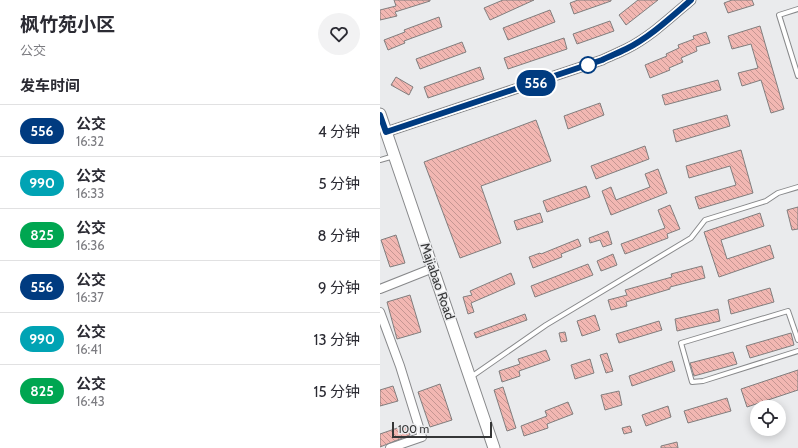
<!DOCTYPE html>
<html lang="zh">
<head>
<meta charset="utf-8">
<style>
  body { margin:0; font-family:Cabin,"Noto Sans SC",sans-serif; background:#f2f2f3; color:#2b2b33; height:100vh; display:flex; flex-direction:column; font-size:15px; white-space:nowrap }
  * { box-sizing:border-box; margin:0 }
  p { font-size:13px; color:#7c7c81 }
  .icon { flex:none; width:22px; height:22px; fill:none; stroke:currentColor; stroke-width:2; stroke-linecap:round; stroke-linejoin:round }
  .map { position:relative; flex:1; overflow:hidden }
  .side { display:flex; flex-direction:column; background:#fff; width:380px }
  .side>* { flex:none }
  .badge { padding:0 8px; border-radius:13px; font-size:14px; line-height:26px }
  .fabs { position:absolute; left:370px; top:400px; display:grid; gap:8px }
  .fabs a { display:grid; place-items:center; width:36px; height:36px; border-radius:50%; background:#fff; box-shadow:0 2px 10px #0003; font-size:20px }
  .scale { position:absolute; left:12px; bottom:10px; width:100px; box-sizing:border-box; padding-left:4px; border:2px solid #353637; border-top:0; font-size:11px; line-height:14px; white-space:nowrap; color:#353637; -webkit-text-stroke:3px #eaebed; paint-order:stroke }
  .map>.badge { position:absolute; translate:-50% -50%; box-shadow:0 0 0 2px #fff }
  h2 { padding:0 20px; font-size:15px; line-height:36px }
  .round { display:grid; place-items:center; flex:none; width:42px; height:42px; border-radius:21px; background:#f2f2f3 }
  .headline { display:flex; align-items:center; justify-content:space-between; height:68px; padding:0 20px }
  h1 { font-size:19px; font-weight:700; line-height:30px }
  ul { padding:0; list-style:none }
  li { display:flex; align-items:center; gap:12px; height:52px; padding:0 20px; border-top:1px solid #e1e1e2 }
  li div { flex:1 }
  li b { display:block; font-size:15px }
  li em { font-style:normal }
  li .badge { min-width:44px; font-weight:700; text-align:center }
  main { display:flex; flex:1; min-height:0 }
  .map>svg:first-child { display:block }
  .building { fill:url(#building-back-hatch); stroke:#817e7e }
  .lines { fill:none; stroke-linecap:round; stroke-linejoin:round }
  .service-casing { stroke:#88898b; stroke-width:6 }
  .minor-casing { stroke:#88898b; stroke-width:10 }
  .tertiary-casing { stroke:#88898b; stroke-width:11 }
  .secondary-casing { stroke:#88898b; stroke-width:13 }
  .service { stroke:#fff; stroke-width:4 }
  .minor { stroke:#fff; stroke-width:8 }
  .tertiary { stroke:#fff; stroke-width:9 }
  .secondary { stroke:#fff; stroke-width:11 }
  .line-casing { stroke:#fff; stroke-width:9 }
  .line { stroke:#003b80; stroke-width:6 }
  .stop-dot { fill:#fff; stroke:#003b80; stroke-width:2 }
  .labels { text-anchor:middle; stroke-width:3; stroke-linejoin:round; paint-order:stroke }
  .street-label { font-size:13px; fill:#353637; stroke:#eaebed }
</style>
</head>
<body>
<main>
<section class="side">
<div class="headline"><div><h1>枫竹苑小区</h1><p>公交</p></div><a class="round"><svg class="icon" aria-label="heart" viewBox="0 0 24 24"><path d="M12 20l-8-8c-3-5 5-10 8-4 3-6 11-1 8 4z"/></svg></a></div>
<h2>发车时间</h2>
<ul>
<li><span class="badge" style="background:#003b80;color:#fff">556</span><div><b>公交</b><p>16:32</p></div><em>4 分钟</em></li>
<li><span class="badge" style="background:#00a3b4;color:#fff">990</span><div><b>公交</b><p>16:33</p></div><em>5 分钟</em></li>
<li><span class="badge" style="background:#00a651;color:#fff">825</span><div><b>公交</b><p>16:36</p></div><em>8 分钟</em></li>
<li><span class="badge" style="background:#003b80;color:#fff">556</span><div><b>公交</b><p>16:37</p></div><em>9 分钟</em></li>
<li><span class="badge" style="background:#00a3b4;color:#fff">990</span><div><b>公交</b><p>16:41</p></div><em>13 分钟</em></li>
<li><span class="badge" style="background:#00a651;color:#fff">825</span><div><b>公交</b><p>16:43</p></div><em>15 分钟</em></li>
</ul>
</section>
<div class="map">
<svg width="418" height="448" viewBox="0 0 418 448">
  <defs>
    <pattern id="building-back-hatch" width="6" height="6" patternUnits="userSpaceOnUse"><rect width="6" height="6" fill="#f2b7b2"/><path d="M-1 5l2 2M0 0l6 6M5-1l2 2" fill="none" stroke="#c59692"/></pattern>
  </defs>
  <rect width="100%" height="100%" fill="#eaebed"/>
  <g class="building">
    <polygon points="14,0 50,0 50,1 15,12 17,16 0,20 0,10 16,6"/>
    <polygon points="123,0 154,0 110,20 104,8"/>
    <polygon points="198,0 231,0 231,1 194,14 190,3"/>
    <polygon points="258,0 278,0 246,25 239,15"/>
    <polygon points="352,0 372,0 374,5 348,13 344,3"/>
    <polygon points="170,10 175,22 128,40 123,28"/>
    <polygon points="59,17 62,27 24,41 25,43 8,50 4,40 25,32 24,30"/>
    <polygon points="230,21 234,31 197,44 193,34"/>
    <polygon points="380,26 404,109 391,113 381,80 362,86 358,73 378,68 371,44 352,49 348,36"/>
    <polygon points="326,32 330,43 316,47 317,51 301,58 303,62 289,68 290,70 270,78 265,65 287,56 286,54 299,48 298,45 314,39 313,36"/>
    <polygon points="184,38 187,49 128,69 124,58"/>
    <polygon points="82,42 86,52 40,69 36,59"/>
    <polygon points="100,67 104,79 48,98 44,87"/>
    <polygon points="16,77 33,87 29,95 11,85"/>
    <polygon points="338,80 341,90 285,105 282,95"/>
    <polygon points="220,103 224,115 188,129 184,116"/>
    <polygon points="347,115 350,126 296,142 293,130"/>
    <polygon points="156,120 171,161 101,186 121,243 80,258 44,162"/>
    <polygon points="265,146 269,159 216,179 211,166"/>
    <polygon points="361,150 373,193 319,209 315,197 356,185 350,166 309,178 306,166"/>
    <polygon points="278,169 287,193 231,215 222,191 231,187 236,200 270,187 265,174"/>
    <polygon points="206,186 210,197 167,212 163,201"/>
    <polygon points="290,205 300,229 287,234 288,238 245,254 241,244 285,228 278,210"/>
    <polygon points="418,207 418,229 412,230 407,210"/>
    <polygon points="160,213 163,222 137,230 134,221"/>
    <polygon points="380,213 384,226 341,240 347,259 390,245 394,258 339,277 324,232"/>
    <polygon points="228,231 232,244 223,247 220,240 210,243 209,238"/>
    <polygon points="16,235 25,263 10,267 1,240"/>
    <polygon points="198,239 201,246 181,254 182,257 153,268 149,257 160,253 161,254"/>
    <polygon points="233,254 237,265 221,271 217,261"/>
    <polygon points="208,264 213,275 155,297 151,286"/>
    <polygon points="322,266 325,278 290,287 290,289 246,302 247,306 231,310 228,300 247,295 245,290 292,277 291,274"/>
    <polygon points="131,273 135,284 91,303 94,312 88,314 83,297 92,295 90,291"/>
    <polygon points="390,288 394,302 351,314 348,300"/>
    <polygon points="30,295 41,332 17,339 7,302"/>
    <polygon points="338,309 340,321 297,331 295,319"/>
    <polygon points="145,314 147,320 96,338 94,333"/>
    <polygon points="215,315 220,330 202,336 197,321"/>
    <polygon points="279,321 282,330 239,343 236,334"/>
    <polygon points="185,332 187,341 181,342 179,333"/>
    <polygon points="411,333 414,345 370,358 366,346"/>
    <polygon points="166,350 170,360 139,371 140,376 122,382 119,371 140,364 138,359"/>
    <polygon points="353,352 357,364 314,376 310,363"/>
    <polygon points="227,353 233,371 226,373 220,355"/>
    <polygon points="210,359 214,373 195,379 191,365"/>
    <polygon points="292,361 295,371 252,386 249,376"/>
    <polygon points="418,370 418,390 367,407 361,389"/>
    <polygon points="60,384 72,420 50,427 38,392"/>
    <polygon points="13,386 18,401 0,406 0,390"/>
    <polygon points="123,387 136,428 127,431 114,390"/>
    <polygon points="239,391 242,405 225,410 221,395"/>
    <polygon points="347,398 351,411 308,423 304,411"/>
    <polygon points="188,402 193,414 167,424 168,428 144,436 141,426 167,416 165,411"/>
    <polygon points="288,406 291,417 266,426 262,415"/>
    <polygon points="26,425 30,435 0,447 0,434"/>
    <polygon points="250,426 252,432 244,434 242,428"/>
    <polygon points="297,442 298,448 281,448 281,446"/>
  </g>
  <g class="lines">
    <g class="service-casing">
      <g id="service">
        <polyline points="418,9 399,15 418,76"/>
        <polyline points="0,160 14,156"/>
        <polyline points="418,340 408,311 301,343 312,382 323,381 418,351"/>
        <polyline points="91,377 166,325 311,238 325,220 386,201 398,193 418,187"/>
      </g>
    </g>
    <g class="minor-casing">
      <g id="minor">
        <polyline points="0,289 53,268"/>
        <polyline points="0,312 20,366 42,437 10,448"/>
      </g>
    </g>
    <g class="tertiary-casing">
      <path id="tertiary" d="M6 132 222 60C230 56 238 53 246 49 270 37 290 18 311 0"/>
    </g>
    <g class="secondary-casing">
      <polyline id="secondary" points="0,114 114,448"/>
    </g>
    <use href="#service" class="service"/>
    <use href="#minor" class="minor"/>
    <use href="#tertiary" class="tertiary"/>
    <use href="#secondary" class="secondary"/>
  </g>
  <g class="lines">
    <g class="line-casing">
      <path id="line" d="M0 115 6 132 222 60C230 56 238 53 246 49 270 37 290 18 311 0"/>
    </g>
    <use href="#line" class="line"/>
  </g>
  <circle class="stop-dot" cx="208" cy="65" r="8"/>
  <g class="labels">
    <g class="street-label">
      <text transform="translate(58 281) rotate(71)" y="5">Majiabao Road</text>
    </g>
  </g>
</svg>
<div class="fabs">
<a><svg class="icon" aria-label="locate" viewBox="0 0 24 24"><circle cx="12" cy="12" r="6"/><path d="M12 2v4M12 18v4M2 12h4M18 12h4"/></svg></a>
</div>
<div class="scale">100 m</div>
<b class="badge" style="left:156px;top:83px;background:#003b80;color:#fff">556</b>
</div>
</main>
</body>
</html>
